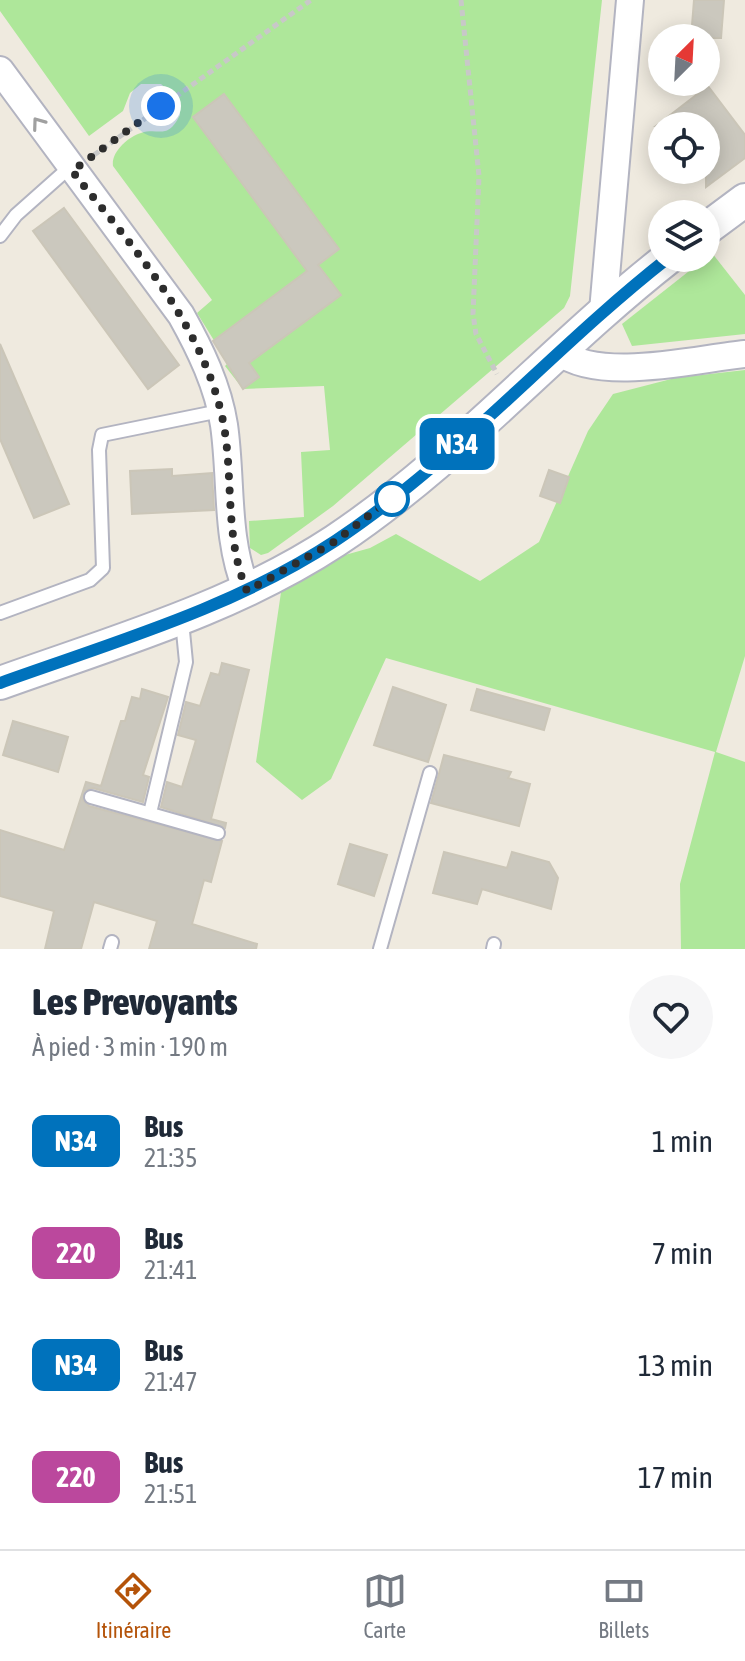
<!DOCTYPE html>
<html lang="fr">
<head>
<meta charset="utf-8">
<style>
  body { margin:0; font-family:"Asap Condensed",sans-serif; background:#f6f6f7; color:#1f2937; height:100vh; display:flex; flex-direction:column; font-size:30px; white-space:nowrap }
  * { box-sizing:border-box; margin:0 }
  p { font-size:26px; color:#747a83 }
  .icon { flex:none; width:44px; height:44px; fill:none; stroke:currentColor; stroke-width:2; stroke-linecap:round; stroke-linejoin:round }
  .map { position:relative; height:949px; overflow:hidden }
  .side { display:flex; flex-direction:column; background:#fff; flex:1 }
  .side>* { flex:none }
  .badge { padding:0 16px; border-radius:12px; font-size:28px; line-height:52px }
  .needle { width:52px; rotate:24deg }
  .buttons { position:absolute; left:648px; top:24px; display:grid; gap:16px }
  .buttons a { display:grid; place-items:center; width:72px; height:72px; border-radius:50%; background:#fff; box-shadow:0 4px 20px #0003; font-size:40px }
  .you { position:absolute; width:40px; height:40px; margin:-20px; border:6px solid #fff; border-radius:50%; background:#1a73e8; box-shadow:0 0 0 12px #1a73e833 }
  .map>.badge { position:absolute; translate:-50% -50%; box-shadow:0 0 0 4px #fff }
  .round { display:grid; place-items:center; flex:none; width:84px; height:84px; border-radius:42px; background:#f6f6f7 }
  .summary { display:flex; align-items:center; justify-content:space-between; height:136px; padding:0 32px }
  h1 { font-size:38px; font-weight:800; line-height:60px }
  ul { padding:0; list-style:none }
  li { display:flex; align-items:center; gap:24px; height:112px; padding:0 32px }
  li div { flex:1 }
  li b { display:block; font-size:30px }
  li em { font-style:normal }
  li .badge { min-width:88px; font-weight:700; text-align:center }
  .menu { display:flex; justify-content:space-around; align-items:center; height:112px; border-top:2px solid #e0e1e3; background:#fff; font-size:22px; color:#747a83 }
  .menu a { display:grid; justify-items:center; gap:4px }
  .menu .selected { color:#b45309 }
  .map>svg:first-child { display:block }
  .green { fill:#aee79a }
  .building { fill:#cbc8be; stroke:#cbc6b8; stroke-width:2 }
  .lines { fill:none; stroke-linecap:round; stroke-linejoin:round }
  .service-casing { stroke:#b3b4c1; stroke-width:16 }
  .minor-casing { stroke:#b3b4c1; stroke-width:30 }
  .tertiary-casing { stroke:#b3b4c1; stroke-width:36 }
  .path { stroke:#c8c8c8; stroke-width:5; stroke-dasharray:6 4; stroke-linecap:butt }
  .service { stroke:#fff; stroke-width:12 }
  .minor { stroke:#fff; stroke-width:26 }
  .tertiary { stroke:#fff; stroke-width:32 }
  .oneway { stroke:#a0a0a0 }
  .line-casing { stroke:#fff; stroke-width:18 }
  .line { stroke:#0072bc; stroke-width:12 }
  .walk { stroke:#2d2d2d; stroke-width:8; stroke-dasharray:0 14.4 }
  .stop-dot { fill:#fff; stroke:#0072bc; stroke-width:4 }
</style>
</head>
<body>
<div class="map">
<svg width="745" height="949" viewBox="0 0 745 949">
  <rect width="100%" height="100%" fill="#efeadf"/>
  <g class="green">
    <path d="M0 0H602L570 296 564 308 333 506 268 553 261 555 250 548 249 521 304 517 301 452 330 450 324 386 243 389 225 366 228 363 197 313 212 300 113 166C111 152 128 137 141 133 159 127 167 141 180 115L178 99 161 84H141L130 93 123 111 89 136 0 11Z"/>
    <polygon points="712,253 745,295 745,334 632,346 622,324"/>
    <polygon points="745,370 745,656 716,752 745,762 745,949 681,949 680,884 715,752 386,658 331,779 302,800 256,762 284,572 370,548 396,534 480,581 539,542 588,431 613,394 675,378"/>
  </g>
  <g class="building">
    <polygon points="694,0 724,0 721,38 691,38"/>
    <polygon points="708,86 745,135 745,158 706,187 706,126 656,126"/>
    <polygon points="224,94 339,249 318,265 341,295 249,363 259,377 243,389 213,341 307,271 193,117"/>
    <polygon points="64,208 179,365 148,389 33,231"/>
    <polygon points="0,344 69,504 34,518 0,439"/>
    <polygon points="172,469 172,476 212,473 214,510 132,514 130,471"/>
    <polygon points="549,470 569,477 560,503 540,496"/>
    <polygon points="222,663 249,670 211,819 226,823 225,828 161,807 167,782 182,787 196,740 178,735 186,702 200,706 211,673 219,675"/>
    <polygon points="393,687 446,705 428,762 374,745"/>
    <polygon points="142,689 168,697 143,775 149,777 143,802 93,788 84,791 83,800 89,806 222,841 211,882 204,880 192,924 257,944 256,949 149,949 157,921 94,902 81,949 45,949 54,911 0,896 0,830 64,850 86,782 101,786 121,721 125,721 132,697 140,699"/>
    <polygon points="477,689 550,709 544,730 471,710"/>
    <polygon points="13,721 68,737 58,772 3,755"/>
    <polygon points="444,755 511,772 508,778 530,784 519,826 431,803"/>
    <polygon points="350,844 387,855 374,896 338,884"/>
    <polygon points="444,852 507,868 512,852 549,862 558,878 551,909 482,889 477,904 433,893"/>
  </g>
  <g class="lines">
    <g class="service-casing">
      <g id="service">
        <polyline points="0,236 16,215 70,167"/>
        <polyline points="0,613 90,580 103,568 99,450 102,435 220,411"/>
        <polyline points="91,797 218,833"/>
        <polyline points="150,813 186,662 182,621"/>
        <polyline points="110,949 112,942"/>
        <polyline points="380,949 430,773"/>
        <polyline points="493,949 494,944"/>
      </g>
    </g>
    <g class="minor-casing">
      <g id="minor">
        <path d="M0 70 181 315C200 349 218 386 224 425 232 480 225 538 247 591"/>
        <polyline points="603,311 630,0"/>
        <path d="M559 352C601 383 695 359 745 354"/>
      </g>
    </g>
    <g class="tertiary-casing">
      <g id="tertiary">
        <polyline points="706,229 745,200"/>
        <path d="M0 683C114 642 233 608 335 541 457 460 553 348 668 258"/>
      </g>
    </g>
    <g class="path">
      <polyline points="461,0 479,176 473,314 476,334 497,374"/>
      <polyline points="94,155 311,0"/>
    </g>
    <use href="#service" class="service"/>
    <use href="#minor" class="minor"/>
    <use href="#tertiary" class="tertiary"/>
  </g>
  <defs><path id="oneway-chevron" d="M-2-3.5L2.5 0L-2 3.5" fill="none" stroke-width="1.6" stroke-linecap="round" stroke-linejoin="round" transform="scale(2)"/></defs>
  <use class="oneway" href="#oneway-chevron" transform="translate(38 123) rotate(-126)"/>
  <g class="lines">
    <g class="line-casing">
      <path id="line" d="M0 683C114 642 233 608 335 541 457 460 553 348 668 258"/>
    </g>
    <use href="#line" class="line"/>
    <path class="walk" d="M161 106 72 171C132 246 203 324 223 421 234 477 224 537 247 591L334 542 400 492 392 499"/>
  </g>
  <circle class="stop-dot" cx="392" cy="499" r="16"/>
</svg>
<div class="buttons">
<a><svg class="needle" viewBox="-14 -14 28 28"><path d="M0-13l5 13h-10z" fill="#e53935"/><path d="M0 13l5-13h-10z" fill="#747a83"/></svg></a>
<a><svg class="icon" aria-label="locate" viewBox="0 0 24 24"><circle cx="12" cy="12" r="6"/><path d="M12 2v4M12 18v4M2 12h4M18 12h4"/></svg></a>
<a><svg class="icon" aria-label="layers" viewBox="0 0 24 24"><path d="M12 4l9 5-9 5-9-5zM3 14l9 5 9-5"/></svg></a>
</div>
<div class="you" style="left:161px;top:106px"></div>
<b class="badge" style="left:457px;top:444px;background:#0072bc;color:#fff">N34</b>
</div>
<section class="side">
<div class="summary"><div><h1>Les Prevoyants</h1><p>À pied · 3 min · 190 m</p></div><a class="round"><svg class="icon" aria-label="heart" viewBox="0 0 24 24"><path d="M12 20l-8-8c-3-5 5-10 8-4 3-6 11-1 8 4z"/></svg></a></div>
<ul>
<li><span class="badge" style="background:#0072bc;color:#fff">N34</span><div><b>Bus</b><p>21:35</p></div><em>1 min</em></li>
<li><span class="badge" style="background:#bb489d;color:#fff">220</span><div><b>Bus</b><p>21:41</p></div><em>7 min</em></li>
<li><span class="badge" style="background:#0072bc;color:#fff">N34</span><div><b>Bus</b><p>21:47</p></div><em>13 min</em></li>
<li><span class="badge" style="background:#bb489d;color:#fff">220</span><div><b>Bus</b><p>21:51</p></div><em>17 min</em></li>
</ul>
</section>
<nav class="menu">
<a class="selected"><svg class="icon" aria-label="directions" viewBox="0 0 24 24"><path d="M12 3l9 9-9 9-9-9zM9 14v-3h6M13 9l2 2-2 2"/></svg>Itinéraire</a>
<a><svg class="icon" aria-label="map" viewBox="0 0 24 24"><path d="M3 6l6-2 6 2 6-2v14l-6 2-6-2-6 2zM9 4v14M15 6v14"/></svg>Carte</a>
<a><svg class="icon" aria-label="tickets" viewBox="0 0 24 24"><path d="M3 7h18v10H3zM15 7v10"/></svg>Billets</a>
</nav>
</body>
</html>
